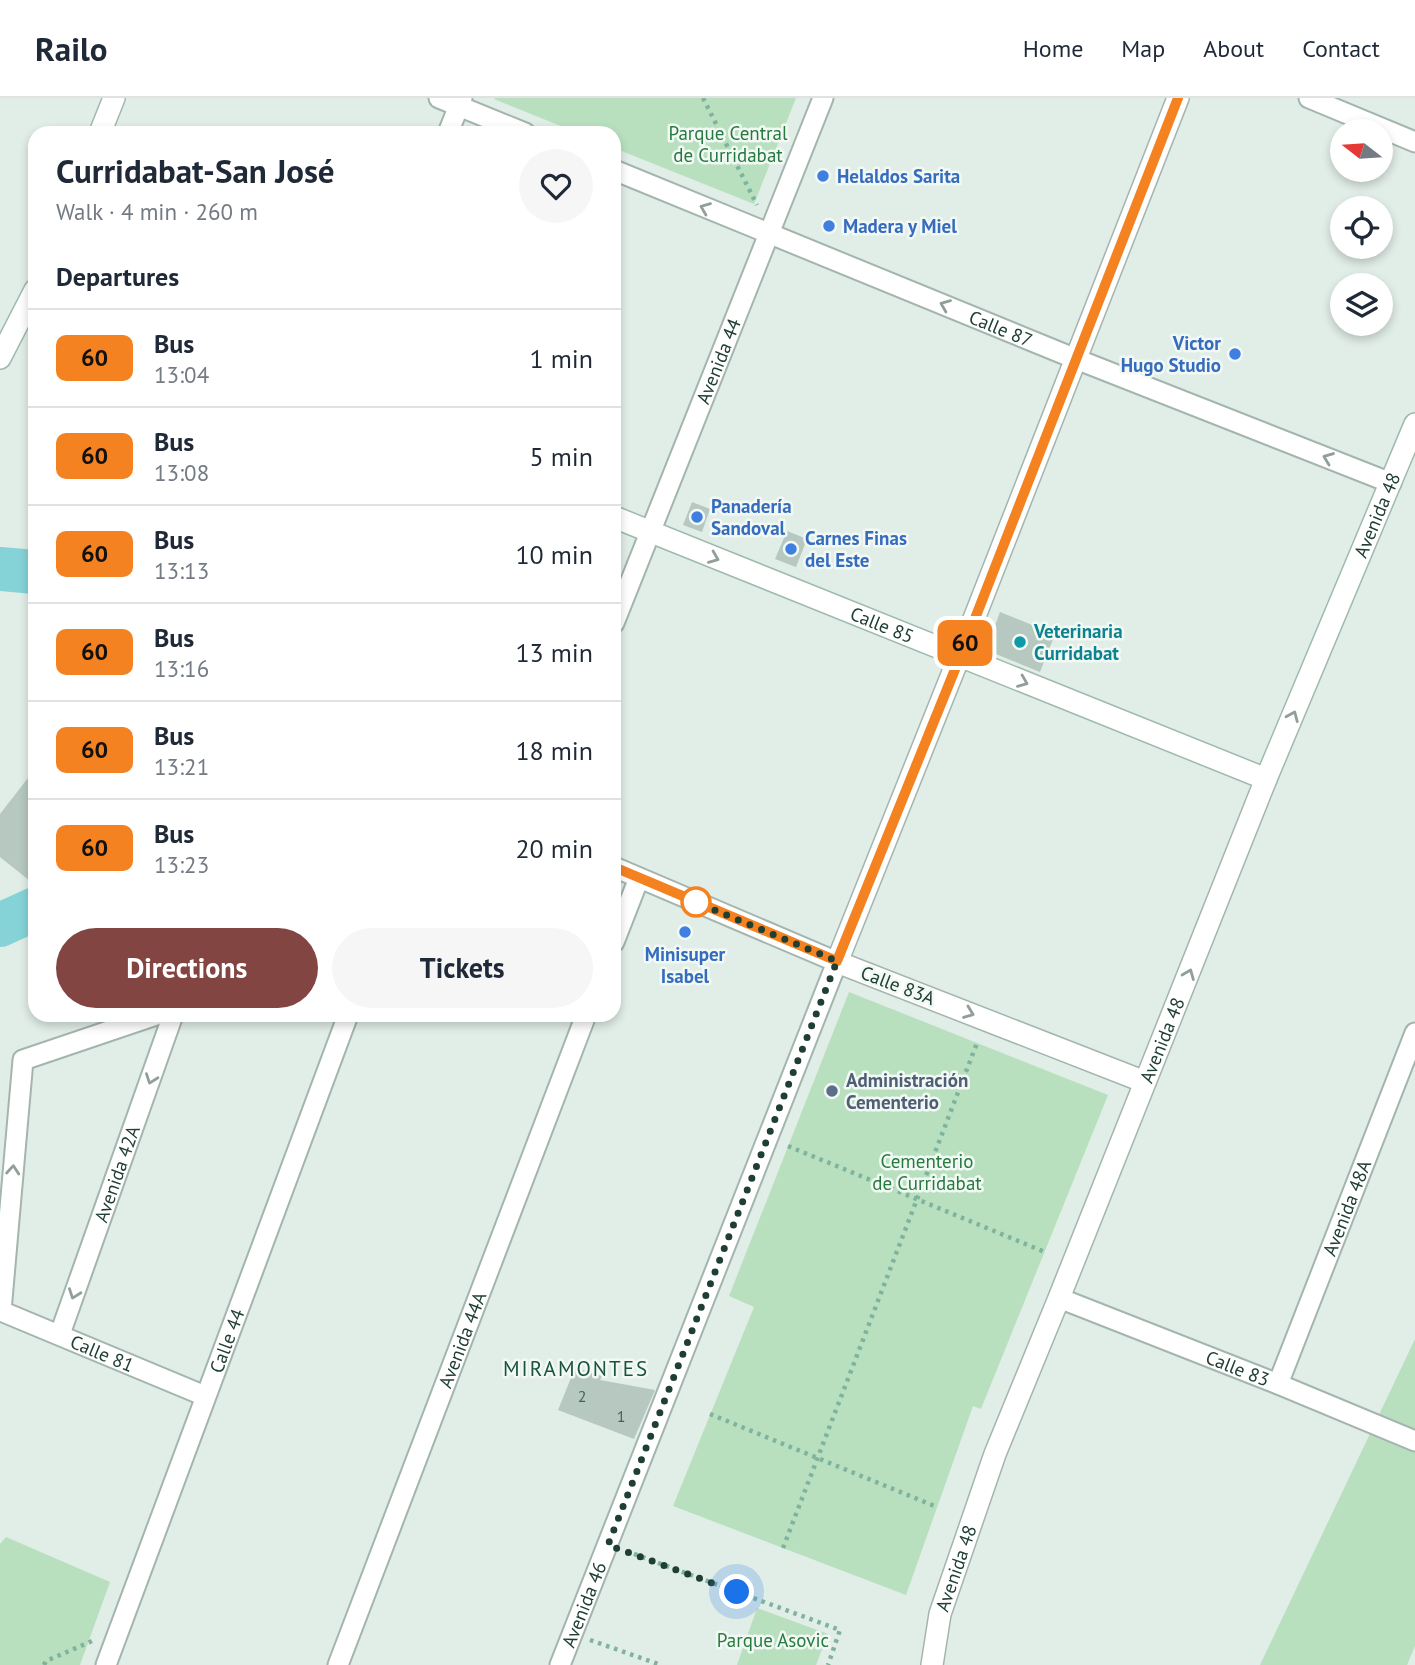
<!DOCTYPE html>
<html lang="en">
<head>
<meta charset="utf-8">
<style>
  body { margin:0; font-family:"PT Sans",sans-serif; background:#f6f6f7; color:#1f2937; height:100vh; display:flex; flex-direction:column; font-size:26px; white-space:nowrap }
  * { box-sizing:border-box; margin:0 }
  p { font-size:23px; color:#747a83 }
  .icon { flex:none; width:38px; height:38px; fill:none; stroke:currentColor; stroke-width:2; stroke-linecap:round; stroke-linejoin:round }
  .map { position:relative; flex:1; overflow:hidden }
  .sheet { position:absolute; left:28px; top:28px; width:593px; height:896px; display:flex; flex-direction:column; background:#fff; border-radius:21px; box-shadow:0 4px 10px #0003 }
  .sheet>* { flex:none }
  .badge { padding:0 14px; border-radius:10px; font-size:24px; line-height:46px }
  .needle { width:46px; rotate:287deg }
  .fabs { position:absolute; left:1330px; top:21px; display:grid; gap:14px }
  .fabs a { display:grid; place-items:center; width:63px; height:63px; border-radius:50%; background:#fff; box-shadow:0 4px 10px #0003; font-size:35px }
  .you { position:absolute; width:35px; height:35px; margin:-18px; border:5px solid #fff; border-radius:50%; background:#1a73e8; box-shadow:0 0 0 10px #1a73e833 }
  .map>.badge { position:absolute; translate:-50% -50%; box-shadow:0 0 0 4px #fff }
  h2 { padding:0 28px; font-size:26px; line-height:63px }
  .round { display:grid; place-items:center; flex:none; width:74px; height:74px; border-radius:37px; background:#f6f6f7 }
  .overview { display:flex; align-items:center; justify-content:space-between; height:119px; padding:0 28px }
  h1 { font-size:33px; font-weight:700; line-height:52px }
  .cta { display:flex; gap:14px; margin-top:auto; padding:14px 28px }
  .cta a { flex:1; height:80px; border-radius:42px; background:#834542; color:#fff; font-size:28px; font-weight:700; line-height:80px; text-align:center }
  .cta a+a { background:#f6f6f7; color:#1f2937 }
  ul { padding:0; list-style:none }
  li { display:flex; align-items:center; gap:21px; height:98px; padding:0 28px; border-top:2px solid #e0e1e3 }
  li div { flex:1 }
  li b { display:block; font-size:26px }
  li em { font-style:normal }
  li .badge { min-width:77px; font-weight:700; text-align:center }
  header { display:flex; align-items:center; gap:42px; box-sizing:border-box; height:98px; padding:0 35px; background:#fff; border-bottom:2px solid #e0e1e3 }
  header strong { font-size:33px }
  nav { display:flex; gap:38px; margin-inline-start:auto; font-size:24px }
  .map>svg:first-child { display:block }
  .green { fill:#b8e0bf }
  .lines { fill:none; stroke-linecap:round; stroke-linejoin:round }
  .river { stroke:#85d3d7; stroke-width:44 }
  .building { fill:#b6c8bf }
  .minor-casing { stroke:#a3b5ae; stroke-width:23 }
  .tertiary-casing { stroke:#a3b5ae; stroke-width:24 }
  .secondary-casing { stroke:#9fbaad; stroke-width:24 }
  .path { stroke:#7fb39d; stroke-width:4.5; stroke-dasharray:3.5 5; stroke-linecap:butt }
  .minor { stroke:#fff; stroke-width:19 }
  .tertiary { stroke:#fff; stroke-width:21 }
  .secondary { stroke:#fff; stroke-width:21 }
  .oneway { stroke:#909f9a }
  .line-casing { stroke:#fff; stroke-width:16 }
  .line { stroke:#f58220; stroke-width:10 }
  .walk { stroke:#203f34; stroke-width:7; stroke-dasharray:0 12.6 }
  .shop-dot { fill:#3f7fe0; stroke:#f2f9f5; stroke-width:2.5 }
  .culture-dot { fill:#0f9aa8; stroke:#f2f9f5; stroke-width:2.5 }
  .stop-dot { fill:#fff; stroke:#f58220; stroke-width:3.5 }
  .service-dot { fill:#5c6f8a; stroke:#f2f9f5; stroke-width:2.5 }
  .labels { text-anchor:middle; stroke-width:5; stroke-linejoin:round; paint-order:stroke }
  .number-label { font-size:16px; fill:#466157 }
  .park-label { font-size:19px; fill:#267a3e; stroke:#f2f9f5 }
  .shop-label { font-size:19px; font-weight:bold; fill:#366cbe; stroke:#f2f9f5; text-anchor:start }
  .street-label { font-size:19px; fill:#203f34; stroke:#f2f9f5 }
  .culture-label { font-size:19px; font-weight:bold; fill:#0d838f; stroke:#f2f9f5; text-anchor:start }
  .service-label { font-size:19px; font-weight:bold; fill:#4e5e75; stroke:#f2f9f5; text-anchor:start }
  .neighbourhood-label { font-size:21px; letter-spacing:2px; fill:#1a533f; stroke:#f2f9f5 }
</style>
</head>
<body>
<header>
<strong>Railo</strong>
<nav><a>Home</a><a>Map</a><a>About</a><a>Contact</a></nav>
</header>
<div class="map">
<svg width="1415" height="1567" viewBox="0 0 1415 1567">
  <rect width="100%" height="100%" fill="#e1ede7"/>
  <g class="green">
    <polygon points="495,0 796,0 754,106 614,50 614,35 578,35 494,1"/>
    <polygon points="849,894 1108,997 981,1311 973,1308 906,1497 673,1408 754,1209 729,1198"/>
    <polygon points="1415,1241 1415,1548 1407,1567 1260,1567"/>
    <polygon points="6,1439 110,1484 80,1567 0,1567 0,1446"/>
    <polygon points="757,1510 828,1536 816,1567 737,1567"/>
  </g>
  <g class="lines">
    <g class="river">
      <polyline points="0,471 35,474"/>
      <polyline points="0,827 35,811"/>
    </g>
  </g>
  <g class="building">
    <polygon points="692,404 710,411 702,434 683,427"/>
    <polygon points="787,433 807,441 796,469 775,461"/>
    <polygon points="1000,514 1055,536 1040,574 986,552"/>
    <polygon points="35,671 35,787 0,759 0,716"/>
    <polygon points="575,1270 602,1278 600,1282 655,1292 634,1341 558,1312"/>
  </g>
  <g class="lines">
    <g class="minor-casing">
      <g id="minor">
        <polyline points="439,0 525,35"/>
        <polyline points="1309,0 1415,44"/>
        <polyline points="448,35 462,0"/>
        <path id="s1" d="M614 72 1076 261 1391 385"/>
        <path id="s2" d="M614 525 823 0"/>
        <polyline points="614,844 639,780"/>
        <path id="s3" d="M156 917 23 962 1 1213 205 1298"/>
        <path id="s4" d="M1059 1200 1278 1286 1415 1343"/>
        <path id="s5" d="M60 1236 173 917"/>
        <path id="s6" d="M1278 1286 1415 935"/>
        <path id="s7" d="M106 1567 348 917"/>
        <path id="s8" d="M338 1567 586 917"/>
        <path id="s9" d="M560 1567 837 864 614 769"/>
      </g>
    </g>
    <g class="tertiary-casing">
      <g id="tertiary">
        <polyline points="1145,984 837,864 959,559 1178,0"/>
        <path id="s10" d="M932 1567 940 1516 995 1356 1059 1200 1266 681"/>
      </g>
    </g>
    <g class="secondary-casing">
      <g id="secondary">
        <polyline points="100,35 114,0"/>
        <polyline points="0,260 35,192"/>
        <path id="s11" d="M614 419 1266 681 1415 326"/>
      </g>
    </g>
    <g class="path">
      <polyline points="703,0 757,107"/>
      <polyline points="788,1048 1045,1154"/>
      <polyline points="710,1316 937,1409"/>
      <polyline points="783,1450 977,945"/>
      <polyline points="626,1453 840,1532 828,1567"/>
      <polyline points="590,1542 661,1567"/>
      <polyline points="44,1567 46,1563 92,1543"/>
    </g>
    <use href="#minor" class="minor"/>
    <use href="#tertiary" class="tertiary"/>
    <use href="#secondary" class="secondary"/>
  </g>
  <defs><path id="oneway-chevron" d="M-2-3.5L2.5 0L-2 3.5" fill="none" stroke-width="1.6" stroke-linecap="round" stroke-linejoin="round" transform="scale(1.75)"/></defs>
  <g class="oneway">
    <use href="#oneway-chevron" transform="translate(705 110) rotate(-158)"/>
    <use href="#oneway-chevron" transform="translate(945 207) rotate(-158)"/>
    <use href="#oneway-chevron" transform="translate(1328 360) rotate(-159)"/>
    <use href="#oneway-chevron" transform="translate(714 460) rotate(22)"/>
    <use href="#oneway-chevron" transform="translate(1023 584) rotate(22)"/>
    <use href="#oneway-chevron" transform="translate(1293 618) rotate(-67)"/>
    <use href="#oneway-chevron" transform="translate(1189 876) rotate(-68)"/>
    <use href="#oneway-chevron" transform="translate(969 915) rotate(21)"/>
    <use href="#oneway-chevron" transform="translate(151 981) rotate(110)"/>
    <use href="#oneway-chevron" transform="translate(13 1072) rotate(-85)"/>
    <use href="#oneway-chevron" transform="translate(74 1196) rotate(110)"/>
  </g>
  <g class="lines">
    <g class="line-casing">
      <polyline id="line" points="614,769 837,863 960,559 1178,0"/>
    </g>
    <use href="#line" class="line"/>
    <polyline class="walk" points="696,804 688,801 837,863 608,1447 737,1494"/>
  </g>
  <g class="shop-dot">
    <circle cx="823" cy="78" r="7"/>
    <circle cx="829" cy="128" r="7"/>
    <circle cx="1235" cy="256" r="7"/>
    <circle cx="697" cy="419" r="7"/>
    <circle cx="791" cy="451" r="7"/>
    <circle cx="685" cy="834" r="7"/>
  </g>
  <circle class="culture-dot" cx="1020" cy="544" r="7"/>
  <circle class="stop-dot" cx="696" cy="804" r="14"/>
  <circle class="service-dot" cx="832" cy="993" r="7"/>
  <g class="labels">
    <g class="number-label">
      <text x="582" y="1304">2</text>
      <text x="621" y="1324">1</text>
    </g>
    <g class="park-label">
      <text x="728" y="42">Parque Central<tspan x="728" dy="22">de Curridabat</tspan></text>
      <text x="927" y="1070">Cementerio<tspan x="927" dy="22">de Curridabat</tspan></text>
      <text x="773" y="1549">Parque Asovic</text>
    </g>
    <g class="shop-label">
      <text x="837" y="85">Helaldos Sarita</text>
      <text x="843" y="135">Madera y Miel</text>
      <text x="1221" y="252" text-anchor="end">Victor<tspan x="1221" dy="22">Hugo Studio</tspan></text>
      <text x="711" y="415">Panadería<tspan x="711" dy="22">Sandoval</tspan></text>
      <text x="805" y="447">Carnes Finas<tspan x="805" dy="22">del Este</tspan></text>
      <text x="685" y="863" text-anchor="middle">Minisuper<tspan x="685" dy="22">Isabel</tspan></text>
    </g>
    <g class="street-label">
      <text dy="7" stroke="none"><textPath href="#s1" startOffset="418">Calle 87</textPath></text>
      <text dy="7" stroke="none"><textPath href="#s2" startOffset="282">Avenida 44</textPath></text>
      <text dy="7" stroke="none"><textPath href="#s11" startOffset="989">Avenida 48</textPath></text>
      <text dy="7" stroke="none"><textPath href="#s11" startOffset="289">Calle 85</textPath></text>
      <text transform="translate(898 887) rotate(21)" y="7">Calle 83A</text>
      <text dy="7" stroke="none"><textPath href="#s10" startOffset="667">Avenida 48</textPath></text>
      <text dy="7" stroke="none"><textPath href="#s5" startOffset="170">Avenida 42A</textPath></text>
      <text dy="7" stroke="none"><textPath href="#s6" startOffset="189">Avenida 48A</textPath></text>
      <text dy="7" stroke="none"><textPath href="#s7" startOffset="346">Calle 44</textPath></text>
      <text dy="7" stroke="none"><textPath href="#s8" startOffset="348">Avenida 44A</textPath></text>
      <text dy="7" stroke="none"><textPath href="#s3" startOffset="502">Calle 81</textPath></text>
      <text dy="7" stroke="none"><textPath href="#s4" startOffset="192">Calle 83</textPath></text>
      <text dy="7" stroke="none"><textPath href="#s10" startOffset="100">Avenida 48</textPath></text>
      <text dy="7" stroke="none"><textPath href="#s9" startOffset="65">Avenida 46</textPath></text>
    </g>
    <g class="culture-label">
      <text x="1034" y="540">Veterinaria<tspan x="1034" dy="22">Curridabat</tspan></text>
    </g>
    <g class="service-label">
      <text x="846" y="989">Administración<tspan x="846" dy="22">Cementerio</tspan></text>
    </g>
    <g class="neighbourhood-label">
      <text x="576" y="1278">MIRAMONTES</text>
    </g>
  </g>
</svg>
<div class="fabs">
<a><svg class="needle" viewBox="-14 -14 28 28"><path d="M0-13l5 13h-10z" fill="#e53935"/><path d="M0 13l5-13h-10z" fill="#747a83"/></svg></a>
<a><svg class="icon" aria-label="locate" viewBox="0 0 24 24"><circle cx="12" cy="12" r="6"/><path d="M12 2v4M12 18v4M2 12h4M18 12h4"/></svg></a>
<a><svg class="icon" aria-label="layers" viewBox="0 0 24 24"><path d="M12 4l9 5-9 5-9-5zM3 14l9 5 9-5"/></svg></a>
</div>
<div class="you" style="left:737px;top:1494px"></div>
<b class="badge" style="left:965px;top:545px;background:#f58220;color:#111">60</b>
<section class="sheet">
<div class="overview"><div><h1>Curridabat-San José</h1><p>Walk · 4 min · 260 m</p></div><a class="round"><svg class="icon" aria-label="heart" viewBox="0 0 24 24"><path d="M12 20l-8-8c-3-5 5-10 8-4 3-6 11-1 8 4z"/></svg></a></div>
<h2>Departures</h2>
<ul>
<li><span class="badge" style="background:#f58220;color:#111">60</span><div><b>Bus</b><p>13:04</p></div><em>1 min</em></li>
<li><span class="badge" style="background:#f58220;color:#111">60</span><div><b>Bus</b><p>13:08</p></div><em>5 min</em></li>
<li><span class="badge" style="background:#f58220;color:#111">60</span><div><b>Bus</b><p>13:13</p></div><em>10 min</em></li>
<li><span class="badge" style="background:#f58220;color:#111">60</span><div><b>Bus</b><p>13:16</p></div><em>13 min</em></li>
<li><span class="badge" style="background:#f58220;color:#111">60</span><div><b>Bus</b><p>13:21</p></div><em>18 min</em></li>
<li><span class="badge" style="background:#f58220;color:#111">60</span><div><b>Bus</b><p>13:23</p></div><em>20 min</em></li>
</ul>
<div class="cta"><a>Directions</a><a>Tickets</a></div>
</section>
</div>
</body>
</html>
